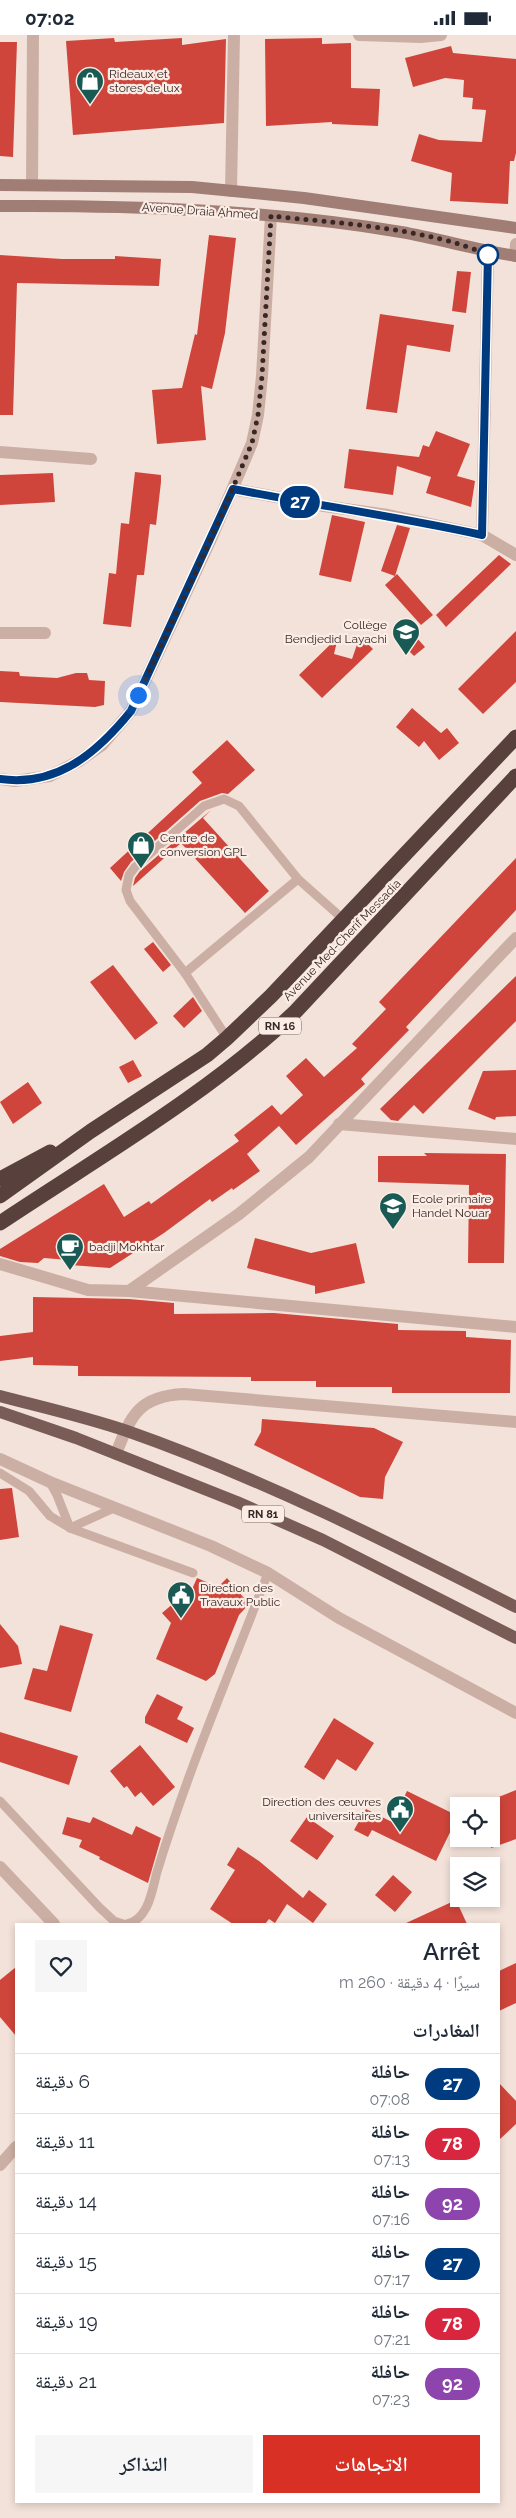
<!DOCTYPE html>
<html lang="ar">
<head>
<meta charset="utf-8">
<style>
  body { margin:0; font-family:Raleway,"Noto Naskh Arabic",sans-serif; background:#f6f6f7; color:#1f2937; direction:rtl; height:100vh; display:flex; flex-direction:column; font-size:19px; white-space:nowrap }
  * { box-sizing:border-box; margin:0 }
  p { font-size:16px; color:#747a83 }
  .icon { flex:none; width:28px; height:28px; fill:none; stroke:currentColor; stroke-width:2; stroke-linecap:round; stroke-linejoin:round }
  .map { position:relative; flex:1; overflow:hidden; direction:ltr }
  .panel { position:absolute; left:15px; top:1888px; width:485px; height:580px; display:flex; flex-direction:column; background:#fff; border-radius:0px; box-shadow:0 2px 8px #0003; direction:rtl }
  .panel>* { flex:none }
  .badge { padding:0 10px; border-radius:16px; font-size:18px; line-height:32px }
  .fabs { position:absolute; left:450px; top:1762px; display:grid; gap:10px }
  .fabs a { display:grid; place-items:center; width:50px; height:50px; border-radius:0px; background:#fff; box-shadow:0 2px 8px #0003; font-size:25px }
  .you { position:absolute; width:25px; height:25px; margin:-12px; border:4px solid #fff; border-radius:50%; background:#1a73e8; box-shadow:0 0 0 8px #1a73e833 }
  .map>.badge { position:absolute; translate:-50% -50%; box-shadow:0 0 0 2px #fff }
  h2 { padding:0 20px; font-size:19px; line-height:45px }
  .round { display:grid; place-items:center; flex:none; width:52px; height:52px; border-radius:0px; background:#f6f6f7 }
  .head { display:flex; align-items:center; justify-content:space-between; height:85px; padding:0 20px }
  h1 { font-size:24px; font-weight:600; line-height:38px }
  .primary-button { display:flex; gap:10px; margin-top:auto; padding:10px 20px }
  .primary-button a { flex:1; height:58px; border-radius:0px; background:#d93025; color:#fff; font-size:20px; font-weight:600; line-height:58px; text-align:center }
  .primary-button a+a { background:#f6f6f7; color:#1f2937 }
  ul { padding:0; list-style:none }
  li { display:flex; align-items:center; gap:15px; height:60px; padding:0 20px; border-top:1px solid #e0e1e3 }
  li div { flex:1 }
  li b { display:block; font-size:19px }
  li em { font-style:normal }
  li .badge { min-width:55px; font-weight:700; text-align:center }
  .status { display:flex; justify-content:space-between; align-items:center; height:35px; padding:0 25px; background:#fff; direction:ltr }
  .status svg { height:14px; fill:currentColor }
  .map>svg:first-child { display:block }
  .building { fill:#cf453b }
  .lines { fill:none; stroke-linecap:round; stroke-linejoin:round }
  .lane { stroke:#ccafa4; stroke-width:9 }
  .street { stroke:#ccafa4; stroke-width:12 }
  .secondary { stroke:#a07d75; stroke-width:12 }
  .primary { stroke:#7a5c56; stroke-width:12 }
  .highway { stroke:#58403c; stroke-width:15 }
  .line-casing { stroke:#fff; stroke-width:11 }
  .line { stroke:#003b80; stroke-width:8 }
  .walk { stroke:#372826; stroke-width:5; stroke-dasharray:0 9 }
  .stop-dot { fill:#fff; stroke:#003b80; stroke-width:2.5 }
  .labels { text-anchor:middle; stroke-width:4.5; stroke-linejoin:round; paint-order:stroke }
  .shield { fill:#fbede5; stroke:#72635f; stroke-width:1 }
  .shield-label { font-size:11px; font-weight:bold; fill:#372826 }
  .poi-label { font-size:12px; fill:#372826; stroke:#fbede5; text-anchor:start }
  .street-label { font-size:12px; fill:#372826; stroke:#fbede5 }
</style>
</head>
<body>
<div class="status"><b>07:02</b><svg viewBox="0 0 49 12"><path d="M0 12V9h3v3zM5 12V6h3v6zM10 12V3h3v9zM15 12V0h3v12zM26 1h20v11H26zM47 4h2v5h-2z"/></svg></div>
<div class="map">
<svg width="516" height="2483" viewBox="0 0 516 2483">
  <rect width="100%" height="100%" fill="#f3e2d9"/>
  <g class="building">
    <polygon points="114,3 115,7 182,3 182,10 226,4 224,88 73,100 66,6"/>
    <polygon points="322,3 322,9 351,8 351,53 380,54 378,91 332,89 332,87 266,91 265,4"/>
    <polygon points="0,7 17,7 13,122 0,121"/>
    <polygon points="451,11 453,18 516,24 516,118 514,126 510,126 508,169 450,166 452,138 411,126 419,99 439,105 482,107 486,75 472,74 473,63 463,62 464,45 445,43 413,52 405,23"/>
    <polygon points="209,200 236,203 225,298 212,354 201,351 206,405 157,409 152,355 182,353 195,299 197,300"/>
    <polygon points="0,220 62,224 115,224 115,221 161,224 159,251 17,248 13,380 0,380"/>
    <polygon points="457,236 471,237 466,278 452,276"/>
    <polygon points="380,279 454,290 450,317 407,310 397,378 366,374"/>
    <polygon points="436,396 470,409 457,441 475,446 471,472 426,458 431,442 397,431 393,460 344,453 349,414 419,422 423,410 429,412"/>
    <polygon points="135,437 161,440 161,447 156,490 150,489 144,540 137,540 131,592 103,589 109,538 116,539 121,488 129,489"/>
    <polygon points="53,438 55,467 0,470 0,440"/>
    <polygon points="332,480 365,487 351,547 319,540"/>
    <polygon points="397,490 410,493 395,541 381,536"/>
    <polygon points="499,520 511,529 446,592 436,580"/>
    <polygon points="397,539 433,580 421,590 385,550"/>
    <polygon points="407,592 425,612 414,621 395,602"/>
    <polygon points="516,596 516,647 483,679 458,654"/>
    <polygon points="360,601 373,614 322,663 299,640 338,602 334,619 352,624"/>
    <polygon points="0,636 19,637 20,641 57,643 76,638 87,638 89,645 105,646 104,670 95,672 0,667"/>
    <polygon points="412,673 441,698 447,693 459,708 439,725 424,706 419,712 396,692"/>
    <polygon points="227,705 255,735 228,759 222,758 200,766 131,827 124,837 121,846 110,833 202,748 192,737"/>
    <polygon points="211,775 203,783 269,856 245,878 181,808 133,851 135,843 140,836"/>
    <polygon points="516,823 516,875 406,992 409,995 361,1044 365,1049 296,1110 279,1091 247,1119 260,1136 233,1155 232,1153 212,1167 210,1164 164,1198 110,1233 70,1230 68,1225 44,1223 38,1228 20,1227 0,1221 0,1214 104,1149 124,1182 149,1166 151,1169 239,1106 234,1100 272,1070 281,1080 303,1060 286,1041 306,1023 324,1042 357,1013 352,1009 386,974 379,967"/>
    <polygon points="153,907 171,930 163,937 144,914"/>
    <polygon points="113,930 158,988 135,1005 90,947"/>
    <polygon points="516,941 516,986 423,1079 414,1070 398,1086 391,1085 380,1074"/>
    <polygon points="193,962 202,976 184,993 173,981"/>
    <polygon points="133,1025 142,1041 128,1048 119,1032"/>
    <polygon points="516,1035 516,1081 496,1082 495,1085 468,1074 483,1036"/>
    <polygon points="28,1047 42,1068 13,1089 0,1067"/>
    <polygon points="424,1118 506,1119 504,1228 468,1228 469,1150 378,1147 378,1121 427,1121"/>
    <polygon points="255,1203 311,1218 356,1208 365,1248 315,1259 315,1251 247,1233"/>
    <polygon points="33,1262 129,1264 174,1268 174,1279 274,1278 398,1289 398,1295 466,1296 466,1302 511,1305 510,1358 392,1358 392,1352 316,1352 316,1346 251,1346 251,1342 78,1341 78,1331 33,1330 33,1322 0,1326 0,1301 33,1297"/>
    <polygon points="262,1384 374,1393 403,1407 385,1442 383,1464 360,1462 254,1410 261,1397"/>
    <polygon points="12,1453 19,1502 0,1505 0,1454"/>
    <polygon points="197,1543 218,1552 227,1543 249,1569 239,1580 215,1639 206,1646 156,1624 171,1588 162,1578 193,1552"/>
    <polygon points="0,1589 18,1611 22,1629 0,1633"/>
    <polygon points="60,1590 93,1599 71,1677 24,1664 33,1633 47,1636"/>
    <polygon points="157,1659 183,1672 177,1684 194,1693 187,1708 145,1688 145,1682"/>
    <polygon points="334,1683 374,1708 356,1736 337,1724 324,1745 304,1732"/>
    <polygon points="0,1697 78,1721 69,1750 0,1727"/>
    <polygon points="140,1710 175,1752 153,1771 141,1757 135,1762 127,1751 124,1753 110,1736"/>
    <polygon points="516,1755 516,1804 491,1813 491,1765"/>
    <polygon points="407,1756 458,1781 436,1826 372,1795 368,1802 354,1795 366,1774 392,1787"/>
    <polygon points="67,1782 90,1788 93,1782 132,1800 136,1791 161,1803 148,1848 99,1824 100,1822 79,1812 82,1805 62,1799"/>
    <polygon points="307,1782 334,1801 317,1825 290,1806"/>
    <polygon points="238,1812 259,1826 303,1863 309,1855 327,1869 313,1888 287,1869 275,1888 269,1884 265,1889 233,1889 210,1874 235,1835 227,1830"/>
    <polygon points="393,1840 412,1857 395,1877 375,1860"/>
    <polygon points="456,1865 467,1889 404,1889"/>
    <polygon points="516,1928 516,1968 499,1976 499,1936"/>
    <polygon points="16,1932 16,2001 0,1982 0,1945"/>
    <polygon points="499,2048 516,2066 516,2089 499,2105"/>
  </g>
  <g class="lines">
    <g class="lane">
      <polyline points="298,844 185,938 130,866 126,855 129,840 135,832 204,771 224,764 239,771 298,844 343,884"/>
      <polyline points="185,938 227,1003"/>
      <polyline points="0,1438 29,1456 50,1481 70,1493 193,1538"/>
      <polyline points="50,1447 57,1460 70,1493 114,1473"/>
      <polyline points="0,1766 99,1872 114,1886 123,1889"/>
      <path d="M127 1889C149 1884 152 1855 157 1837 188 1735 230 1637 268 1538"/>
    </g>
    <g class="street">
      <polyline points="359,0 421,2 441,0"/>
      <polyline points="32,150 33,0"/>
      <polyline points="231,156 234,0"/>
      <polyline points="515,221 516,209"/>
      <polyline points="0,417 91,424"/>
      <polyline points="233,454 324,471 388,480 482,500 516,520"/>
      <polyline points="482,500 488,217"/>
      <polyline points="0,598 45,598"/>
      <polyline points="0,744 15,746 50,741 79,726 102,710 131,676 211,504 252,408 258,380 262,341 271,181"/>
      <polyline points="339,1089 516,1104"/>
      <polyline points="0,1229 88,1255 129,1256 516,1292"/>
      <polyline points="129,1256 239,1179 309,1122 516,903"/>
      <path d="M116 1419C131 1380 139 1361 184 1359L516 1387"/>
      <polyline points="0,1424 50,1447 211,1511 268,1538 339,1583 516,1678"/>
      <polyline points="0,1832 54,1889"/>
      <polyline points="0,2130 16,2112"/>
    </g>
    <g class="secondary">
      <polyline points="0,150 192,152 304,163 516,193"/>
      <path d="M0 171C134 170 268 175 401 197 440 204 477 215 516 221"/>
    </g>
    <g class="primary">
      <path d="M0 1361C42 1372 86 1382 127 1396 261 1443 390 1508 516 1572"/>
      <polyline points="0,1377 76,1403 237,1467 323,1505 516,1603"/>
    </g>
    <g class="highway">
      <polyline points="0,1144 50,1117"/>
      <polyline points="0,1161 91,1096 207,1020 227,1003 271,961 516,702"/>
      <path d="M0 1188C99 1122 210 1058 296 976L516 741"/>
    </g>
  </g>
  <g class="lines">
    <g class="line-casing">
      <path id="line" d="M0 744C57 752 97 718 131 676L233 454C316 470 399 482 482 500L488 217"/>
    </g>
    <use href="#line" class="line"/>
    <path class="walk" d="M138 660 211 504 252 408 258 380 262 341 271 181C336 188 429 193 488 220"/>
  </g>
  <defs>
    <g id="shop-pin" transform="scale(1.4375)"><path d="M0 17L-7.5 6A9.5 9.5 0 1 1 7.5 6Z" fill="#195b54" stroke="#fbede5"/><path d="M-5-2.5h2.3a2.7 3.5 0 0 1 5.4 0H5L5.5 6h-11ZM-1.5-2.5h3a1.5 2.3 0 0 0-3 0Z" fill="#fff"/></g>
    <g id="school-pin" transform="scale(1.4375)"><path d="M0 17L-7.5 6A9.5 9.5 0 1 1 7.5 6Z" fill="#195b54" stroke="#fbede5"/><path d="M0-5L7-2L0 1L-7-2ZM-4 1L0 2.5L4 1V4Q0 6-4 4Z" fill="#fff"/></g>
    <g id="cafe-pin" transform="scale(1.4375)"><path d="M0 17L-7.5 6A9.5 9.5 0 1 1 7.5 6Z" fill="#195b54" stroke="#fbede5"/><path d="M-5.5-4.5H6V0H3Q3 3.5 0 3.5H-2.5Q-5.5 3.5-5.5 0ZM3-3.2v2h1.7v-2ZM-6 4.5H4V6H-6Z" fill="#fff"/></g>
    <g id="civic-pin" transform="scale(1.4375)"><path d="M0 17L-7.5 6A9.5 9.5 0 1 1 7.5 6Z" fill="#195b54" stroke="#fbede5"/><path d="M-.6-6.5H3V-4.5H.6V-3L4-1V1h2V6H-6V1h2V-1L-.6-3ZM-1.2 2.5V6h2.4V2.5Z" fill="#fff"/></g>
  </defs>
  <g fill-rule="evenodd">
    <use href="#shop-pin" x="90" y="46"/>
    <use href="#school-pin" x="406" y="597"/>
    <use href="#shop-pin" x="141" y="810"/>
    <use href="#school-pin" x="393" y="1171"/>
    <use href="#cafe-pin" x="70" y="1212"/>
    <use href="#civic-pin" x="181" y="1560"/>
    <use href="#civic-pin" x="400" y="1774"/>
  </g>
  <circle class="stop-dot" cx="488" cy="220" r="10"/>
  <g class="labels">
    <g class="shield">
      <rect x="259" y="982.5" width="42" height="17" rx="4"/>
      <rect x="242" y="1470.5" width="42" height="17" rx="4"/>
    </g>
    <g class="shield-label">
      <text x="280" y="995">RN 16</text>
      <text x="263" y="1483">RN 81</text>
    </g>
    <g class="poi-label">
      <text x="109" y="43">Rideaux et<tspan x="109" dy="14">stores de lux</tspan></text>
      <text x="387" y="594" text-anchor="end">Collège<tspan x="387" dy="14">Bendjedid Layachi</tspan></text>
      <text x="160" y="807">Centre de<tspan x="160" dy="14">conversion GPL</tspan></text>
      <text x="412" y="1168">Ecole primaire<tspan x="412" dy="14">Handel Nouar</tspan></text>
      <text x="89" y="1216">badji Mokhtar</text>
      <text x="200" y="1557">Direction des<tspan x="200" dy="14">Travaux Public</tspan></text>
      <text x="381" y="1771" text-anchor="end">Direction des œuvres<tspan x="381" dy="14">universitaires</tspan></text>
    </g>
    <g class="street-label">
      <text transform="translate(200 176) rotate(4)" y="4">Avenue Draia Ahmed</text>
      <text transform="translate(342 905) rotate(-46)" y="4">Avenue Med-Cherif Messadia</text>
    </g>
  </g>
</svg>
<div class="fabs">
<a><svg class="icon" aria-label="locate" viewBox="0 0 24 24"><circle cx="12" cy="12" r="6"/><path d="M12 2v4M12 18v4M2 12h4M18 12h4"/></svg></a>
<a><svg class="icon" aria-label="layers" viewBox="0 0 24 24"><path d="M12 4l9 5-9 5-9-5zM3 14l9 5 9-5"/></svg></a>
</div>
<div class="you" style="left:138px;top:660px"></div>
<b class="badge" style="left:300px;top:467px;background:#003b80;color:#fff">27</b>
<section class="panel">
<div class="head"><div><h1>Arrêt</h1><p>سيرًا · 4 دقيقة · 260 m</p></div><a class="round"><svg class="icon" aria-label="heart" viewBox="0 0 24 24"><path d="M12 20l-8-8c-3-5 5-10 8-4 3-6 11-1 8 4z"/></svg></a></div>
<h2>المغادرات</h2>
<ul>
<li><span class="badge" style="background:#003b80;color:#fff">27</span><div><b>حافلة</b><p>07:08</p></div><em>6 دقيقة</em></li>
<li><span class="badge" style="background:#d7263d;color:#fff">78</span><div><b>حافلة</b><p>07:13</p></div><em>11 دقيقة</em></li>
<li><span class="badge" style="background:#8e44ad;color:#fff">92</span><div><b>حافلة</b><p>07:16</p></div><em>14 دقيقة</em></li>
<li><span class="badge" style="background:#003b80;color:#fff">27</span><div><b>حافلة</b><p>07:17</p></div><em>15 دقيقة</em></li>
<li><span class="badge" style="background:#d7263d;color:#fff">78</span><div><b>حافلة</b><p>07:21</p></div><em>19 دقيقة</em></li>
<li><span class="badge" style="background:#8e44ad;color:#fff">92</span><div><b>حافلة</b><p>07:23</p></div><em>21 دقيقة</em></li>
</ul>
<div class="primary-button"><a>الاتجاهات</a><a>التذاكر</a></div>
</section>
</div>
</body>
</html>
